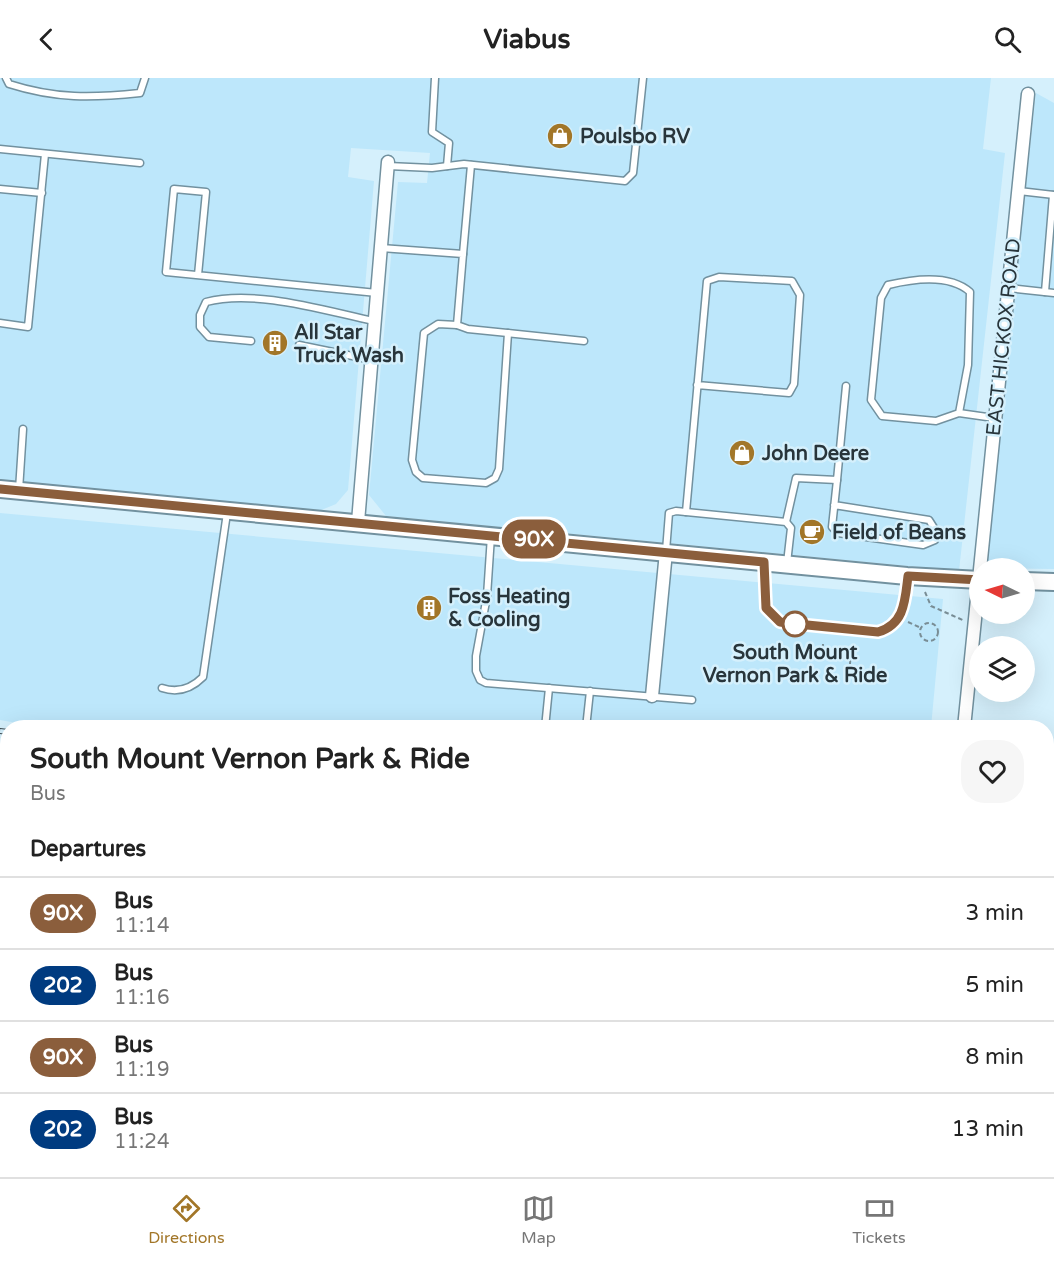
<!DOCTYPE html>
<html lang="en">
<head>
<meta charset="utf-8">
<style>
  body { margin:0; font-family:"Varela Round",sans-serif; background:#f6f6f6; color:#222; height:100vh; display:flex; flex-direction:column; font-size:22px; white-space:nowrap }
  * { box-sizing:border-box; margin:0 }
  p { font-size:20px; color:#767676 }
  .icon { flex:none; width:33px; height:33px; fill:none; stroke:currentColor; stroke-width:2; stroke-linecap:round; stroke-linejoin:round }
  .map { position:relative; flex:1; overflow:hidden }
  .sheet { position:absolute; left:0px; top:642px; width:1054px; height:458px; display:flex; flex-direction:column; background:#fff; border-radius:24px 24px 0 0; box-shadow:0 6px 24px #0002 }
  .sheet>* { flex:none }
  .badge { padding:0 12px; border-radius:20px; font-size:21px; line-height:39px }
  .needle { width:39px; rotate:275deg }
  .tools { position:absolute; left:969px; top:480px; display:grid; gap:12px }
  .tools a { display:grid; place-items:center; width:66px; height:66px; border-radius:50%; background:#fff; box-shadow:0 6px 24px #0002; font-size:30px }
  .map>.badge { position:absolute; translate:-50% -50%; box-shadow:0 0 0 3px #fff }
  h2 { padding:0 30px; font-size:22px; line-height:54px }
  .round { display:grid; place-items:center; flex:none; width:63px; height:63px; border-radius:24px; background:#f6f6f6 }
  .overview { display:flex; align-items:center; justify-content:space-between; height:102px; padding:0 30px }
  h1 { font-size:28px; font-weight:700; line-height:45px }
  ul { padding:0; list-style:none }
  li { display:flex; align-items:center; gap:18px; height:72px; padding:0 30px; border-top:2px solid #e0e0e0 }
  li div { flex:1 }
  li b { display:block; font-size:22px }
  li em { font-style:normal }
  li .badge { min-width:66px; font-weight:700; text-align:center }
  header { display:flex; justify-content:space-between; align-items:center; height:78px; padding:0 30px; background:#fff; font-size:27px; font-weight:700 }
  .tabs { display:flex; justify-content:space-around; align-items:center; height:84px; border-top:2px solid #e0e0e0; background:#fff; font-size:16px; color:#767676 }
  .tabs a { display:grid; justify-items:center; gap:3px }
  .tabs .active { color:#a27628 }
  .map>svg:first-child { display:block }
  .built { fill:#bde7fb }
  .lines { fill:none; stroke-linecap:round; stroke-linejoin:round }
  .lane-casing { stroke:#72919f; stroke-width:9 }
  .street-casing { stroke:#72919f; stroke-width:15 }
  .secondary-casing { stroke:#72919f; stroke-width:20 }
  .path { stroke:#798d95; stroke-width:2; stroke-dasharray:4.5 3; stroke-linecap:butt }
  .lane { stroke:#fff; stroke-width:6 }
  .street { stroke:#fff; stroke-width:12 }
  .secondary { stroke:#fff; stroke-width:16 }
  .rail-casing { stroke:#3f4e55; stroke-width:6 }
  .rail { stroke:#d5f0fc; stroke-width:4; stroke-dasharray:11; stroke-linecap:butt }
  .line-casing { stroke:#fff; stroke-width:14 }
  .line { stroke:#8b5e3c; stroke-width:9 }
  .stop-dot { fill:#fff; stroke:#8b5e3c; stroke-width:3 }
  .labels { text-anchor:middle; stroke-width:5; stroke-linejoin:round; paint-order:stroke }
  .poi-label { font-size:20px; font-weight:bold; fill:#28353b; stroke:#d5f0fc; text-anchor:start }
  .street-label { font-size:20px; fill:#28353b; stroke:#d5f0fc }
  .stop-label { font-size:20px; font-weight:bold; fill:#28353b; stroke:#d5f0fc }
</style>
</head>
<body>
<header><svg class="icon" aria-label="back" viewBox="0 0 24 24"><path d="M15 5l-7 7 7 7"/></svg>Viabus<svg class="icon" aria-label="search" viewBox="0 0 24 24"><circle cx="10" cy="10" r="6"/><path d="M15 15l6 6"/></svg></header>
<div class="map">
<svg width="1054" height="1099" viewBox="0 0 1054 1099">
  <rect width="100%" height="100%" fill="#d5f0fc"/>
  <g class="built">
    <polygon points="0,0 991,0 983,71 1005,75 959,493 386,438 369,417 398,104 427,105 430,75 351,70 348,99 374,103 348,412 336,426 319,433 0,403"/>
    <polygon points="1036,15 1054,25 1054,491 984,490"/>
    <polygon points="0,435 943,521 931,649 45,650 0,642"/>
  </g>
  <g class="lines">
    <g class="lane-casing">
      <g id="lane">
        <path d="M6 0 9 6C56 21 92 20 140 15L145 0"/>
        <polyline points="435,0 432,54 449,65 447,88"/>
        <polyline points="0,71 140,85"/>
        <polyline points="388,88 432,90 464,86 625,103 633,95 643,0"/>
        <polyline points="0,111 42,115"/>
        <polyline points="1019,113 1054,117"/>
        <polyline points="381,170 463,176 457,247 468,251 584,263"/>
        <polyline points="463,176 471,87"/>
        <polyline points="198,197 206,114 174,111 166,194 377,215"/>
        <polyline points="1008,210 1054,215"/>
        <polyline points="1045,214 1053,117"/>
        <polyline points="0,245 28,249 45,76"/>
        <polyline points="457,247 438,246 424,255 412,382 416,394 423,400 486,405 495,400 499,391 508,255"/>
        <path d="M251 263 209 259 200 249V237L206 224C256 211 325 233 374 243"/>
        <polyline points="299,267 372,282"/>
        <path d="M959 335 968 287 970 214C950 196 913 201 888 207L881 220 871 322 882 338 936 343 959 335 994 340"/>
        <polyline points="19,412 23,351"/>
        <polyline points="834,427 929,442 936,453 935,462 923,467 838,455 832,449 837,402"/>
        <polyline points="686,434 707,203 719,199 792,203 800,217 794,306 789,315 697,307"/>
        <polyline points="786,444 796,400 837,402 846,308"/>
        <polyline points="491,458 487,518 476,578 476,593 480,602 486,605 692,622"/>
        <polyline points="666,473 669,435 676,433 786,444 791,450 787,485"/>
        <path d="M764 484 766 530 780 544 787 545 878 554C904 547 904 523 907 499"/>
        <path d="M162 610C177 615 191 611 203 599L227 435"/>
        <polyline points="545,650 549,610"/>
        <polyline points="586,650 590,613"/>
      </g>
    </g>
    <g class="street-casing">
      <g id="street">
        <polyline points="358,444 388,84"/>
        <polyline points="652,618 666,474"/>
        <polyline points="964,650 1028,16"/>
        <polyline points="924,1099 925,1092"/>
      </g>
    </g>
    <g class="secondary-casing">
      <g id="secondary">
        <polyline points="0,411 907,498 980,502"/>
        <polyline points="1024,503 1054,504"/>
      </g>
    </g>
    <g class="path">
      <polyline points="925,514 931,528 965,543"/>
      <polyline points="908,544 921,550"/>
      <circle cx="929" cy="554" r="9"/>
      <polyline points="807,576 808,565"/>
      <polyline points="822,577 823,566"/>
      <polyline points="837,578 837,568"/>
      <polyline points="850,586 851,569"/>
    </g>
    <use href="#lane" class="lane"/>
    <use href="#street" class="street"/>
    <use href="#secondary" class="secondary"/>
    <g class="rail-casing">
      <g id="rail">
        <polyline points="0,653 8,654"/>
        <polyline points="1047,813 1054,814"/>
      </g>
    </g>
    <use href="#rail" class="rail"/>
  </g>
  <g class="lines">
    <g class="line-casing">
      <path id="line" d="M0 411 764 484 766 530 780 544 787 545 878 554C905 546 905 522 908 498L980 502"/>
    </g>
    <use href="#line" class="line"/>
  </g>
  <defs>
    <g id="shop-disc" transform="scale(1.35)"><circle r="9.5" fill="#a27628" stroke="#d5f0fc"/><path d="M-5-2.5h2.3a2.7 3.5 0 0 1 5.4 0H5L5.5 6h-11ZM-1.5-2.5h3a1.5 2.3 0 0 0-3 0Z" fill="#fff"/></g>
    <g id="building-disc" transform="scale(1.35)"><circle r="9.5" fill="#a27628" stroke="#d5f0fc"/><path d="M-4-6H4V6H1V3H-1V6H-4ZM-2.5-4.3h1.7v1.8h-1.7ZM.8-4.3h1.7v1.8H.8ZM-2.5-1h1.7V.8h-1.7ZM.8-1h1.7V.8H.8Z" fill="#fff"/></g>
    <g id="cafe-disc" transform="scale(1.35)"><circle r="9.5" fill="#a27628" stroke="#d5f0fc"/><path d="M-5.5-4.5H6V0H3Q3 3.5 0 3.5H-2.5Q-5.5 3.5-5.5 0ZM3-3.2v2h1.7v-2ZM-6 4.5H4V6H-6Z" fill="#fff"/></g>
  </defs>
  <g fill-rule="evenodd">
    <use href="#shop-disc" x="560" y="58"/>
    <use href="#building-disc" x="275" y="265"/>
    <use href="#shop-disc" x="742" y="375"/>
    <use href="#cafe-disc" x="812" y="454"/>
    <use href="#building-disc" x="429" y="530"/>
  </g>
  <circle class="stop-dot" cx="795" cy="546" r="12"/>
  <g class="labels">
    <g class="poi-label">
      <text x="580" y="65">Poulsbo RV</text>
      <text x="294" y="261">All Star<tspan x="294" dy="23">Truck Wash</tspan></text>
      <text x="762" y="382">John Deere</text>
      <text x="832" y="461">Field of Beans</text>
      <text x="448" y="525">Foss Heating<tspan x="448" dy="23">&amp; Cooling</tspan></text>
    </g>
    <g class="street-label">
      <text transform="translate(1003 259) rotate(-84)" y="7">EAST HICKOX ROAD</text>
    </g>
    <g class="stop-label">
      <text x="795" y="581">South Mount<tspan x="795" dy="23">Vernon Park &amp; Ride</tspan></text>
    </g>
  </g>
</svg>
<div class="tools">
<a><svg class="needle" viewBox="-14 -14 28 28"><path d="M0-13l5 13h-10z" fill="#e53935"/><path d="M0 13l5-13h-10z" fill="#767676"/></svg></a>
<a><svg class="icon" aria-label="layers" viewBox="0 0 24 24"><path d="M12 4l9 5-9 5-9-5zM3 14l9 5 9-5"/></svg></a>
</div>
<b class="badge" style="left:534px;top:461px;background:#8b5e3c;color:#fff">90X</b>
<section class="sheet">
<div class="overview"><div><h1>South Mount Vernon Park &amp; Ride</h1><p>Bus</p></div><a class="round"><svg class="icon" aria-label="heart" viewBox="0 0 24 24"><path d="M12 20l-8-8c-3-5 5-10 8-4 3-6 11-1 8 4z"/></svg></a></div>
<h2>Departures</h2>
<ul>
<li><span class="badge" style="background:#8b5e3c;color:#fff">90X</span><div><b>Bus</b><p>11:14</p></div><em>3 min</em></li>
<li><span class="badge" style="background:#003b80;color:#fff">202</span><div><b>Bus</b><p>11:16</p></div><em>5 min</em></li>
<li><span class="badge" style="background:#8b5e3c;color:#fff">90X</span><div><b>Bus</b><p>11:19</p></div><em>8 min</em></li>
<li><span class="badge" style="background:#003b80;color:#fff">202</span><div><b>Bus</b><p>11:24</p></div><em>13 min</em></li>
</ul>
</section>
</div>
<nav class="tabs">
<a class="active"><svg class="icon" aria-label="directions" viewBox="0 0 24 24"><path d="M12 3l9 9-9 9-9-9zM9 14v-3h6M13 9l2 2-2 2"/></svg>Directions</a>
<a><svg class="icon" aria-label="map" viewBox="0 0 24 24"><path d="M3 6l6-2 6 2 6-2v14l-6 2-6-2-6 2zM9 4v14M15 6v14"/></svg>Map</a>
<a><svg class="icon" aria-label="tickets" viewBox="0 0 24 24"><path d="M3 7h18v10H3zM15 7v10"/></svg>Tickets</a>
</nav>
</body>
</html>
